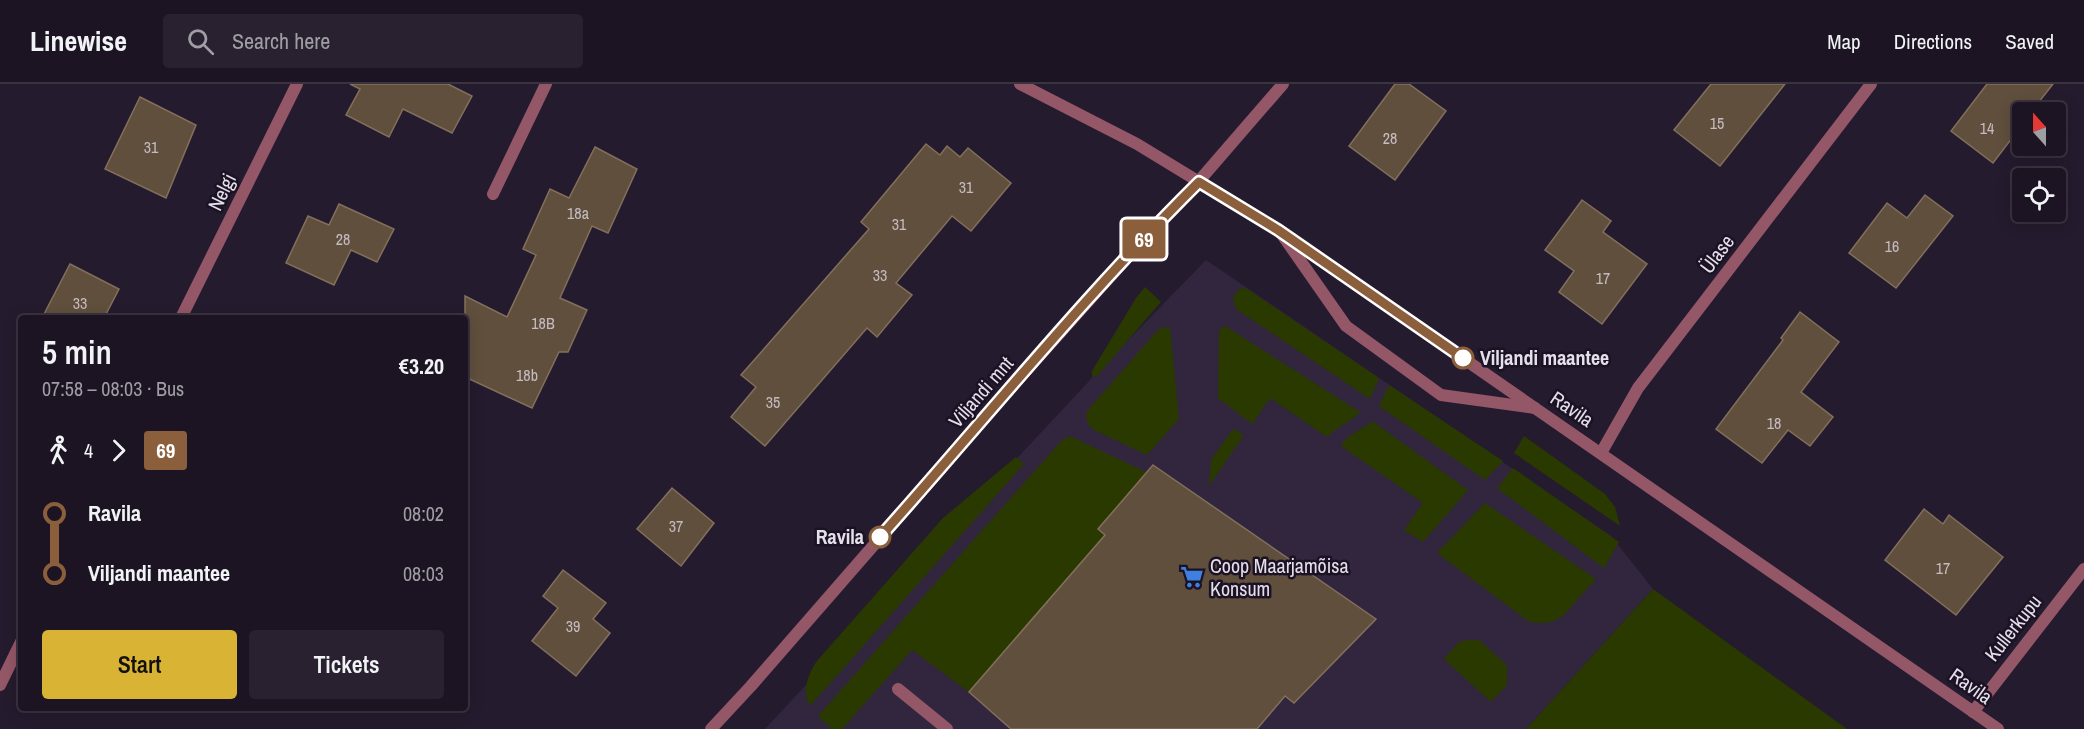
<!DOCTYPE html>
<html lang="en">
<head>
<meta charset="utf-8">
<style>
  body { margin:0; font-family:"Archivo Narrow",sans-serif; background:#29212f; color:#f1f3f6; height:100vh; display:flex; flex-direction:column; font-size:22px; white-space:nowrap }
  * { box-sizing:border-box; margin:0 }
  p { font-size:20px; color:#a09ea5 }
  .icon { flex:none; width:33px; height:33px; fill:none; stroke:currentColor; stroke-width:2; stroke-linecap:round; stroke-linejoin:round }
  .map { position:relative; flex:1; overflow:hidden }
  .panel { position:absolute; left:18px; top:231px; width:450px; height:396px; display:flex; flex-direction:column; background:#1c1422; border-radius:6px; box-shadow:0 3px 15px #0003,0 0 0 2px #3a3340 }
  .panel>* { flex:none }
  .badge { padding:0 12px; border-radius:4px; font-size:21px; line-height:39px }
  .needle { width:39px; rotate:339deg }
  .tools { position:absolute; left:2012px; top:18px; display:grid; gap:12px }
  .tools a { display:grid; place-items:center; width:54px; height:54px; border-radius:6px; background:#1c1422; box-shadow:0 3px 15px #0003,0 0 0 2px #3a3340; font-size:30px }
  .map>.badge { position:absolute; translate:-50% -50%; box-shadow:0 0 0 3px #fff }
  .legs { display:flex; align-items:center; gap:9px; height:66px; padding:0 24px; font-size:20px }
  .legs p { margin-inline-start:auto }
  .overview { display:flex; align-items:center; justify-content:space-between; height:102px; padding:0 24px }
  h1 { font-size:33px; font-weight:600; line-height:45px }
  .primary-button { display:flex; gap:12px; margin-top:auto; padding:12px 24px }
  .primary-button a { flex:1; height:69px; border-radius:6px; background:#d9b334; color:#111; font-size:24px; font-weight:600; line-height:69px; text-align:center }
  .primary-button a+a { background:#29212f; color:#f1f3f6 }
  ul { padding:0 24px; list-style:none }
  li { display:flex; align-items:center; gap:21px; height:60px; font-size:22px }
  li i { display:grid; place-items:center; width:9px; height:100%; margin:0 8px; background:currentColor }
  li i::after { content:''; width:15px; height:15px; margin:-8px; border:4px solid; border-radius:50%; background:#1c1422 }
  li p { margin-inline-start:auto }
  li:first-child i { background:linear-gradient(#0000 50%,currentColor 0) }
  li:last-child i { background:linear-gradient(currentColor 50%,#0000 0) }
  header { display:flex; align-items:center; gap:36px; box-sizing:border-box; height:84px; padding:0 30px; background:#1c1422; border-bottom:2px solid #3a3340 }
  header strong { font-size:28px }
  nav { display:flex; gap:33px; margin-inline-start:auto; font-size:21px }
  .search { width:420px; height:54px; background:#29212f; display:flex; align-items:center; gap:15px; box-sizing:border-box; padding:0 21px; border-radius:6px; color:#a09ea5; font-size:22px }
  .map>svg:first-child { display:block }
  .built { fill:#32263e }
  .green { fill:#2a3900 }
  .building { fill:#604f3d; stroke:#82705c; stroke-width:1.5 }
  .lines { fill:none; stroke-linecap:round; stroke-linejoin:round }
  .service { stroke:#945767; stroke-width:12 }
  .minor { stroke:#945767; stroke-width:12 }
  .tertiary { stroke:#945767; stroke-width:12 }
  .line-1-casing { stroke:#fff; stroke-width:14 }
  .line-1 { stroke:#8b5e3c; stroke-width:9 }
  .stop-1-dot { fill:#fff; stroke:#8b5e3c; stroke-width:3 }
  .labels { text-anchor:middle; stroke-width:5; stroke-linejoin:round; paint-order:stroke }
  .number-label { font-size:16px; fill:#c4bbc0 }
  .street-label { font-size:20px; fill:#e5dfeb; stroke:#1b1224 }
  .stop-label { font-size:20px; font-weight:bold; fill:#e5dfeb; stroke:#1b1224; text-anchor:start }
  .poi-label { font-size:20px; fill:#e5dfeb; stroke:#1b1224; text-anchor:start }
</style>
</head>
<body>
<header>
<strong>Linewise</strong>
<div class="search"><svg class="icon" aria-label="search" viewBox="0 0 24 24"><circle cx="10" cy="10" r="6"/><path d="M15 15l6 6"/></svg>Search here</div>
<nav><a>Map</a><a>Directions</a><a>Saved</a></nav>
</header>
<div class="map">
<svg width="2084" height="645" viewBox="0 0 2084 645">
  <rect width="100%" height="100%" fill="#251b2e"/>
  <polygon class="built" points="1206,176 1611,452 1653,505 1526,645 765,645 1104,281"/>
  <g class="green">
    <polygon points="1145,203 1161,218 1097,292 1092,293 1092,287 1136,214"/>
    <polygon points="1244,204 1249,206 1379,294 1370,315 1239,227 1235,223 1233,214 1238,206"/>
    <path d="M1225 242 1360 328C1351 338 1337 343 1327 353L1270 314 1252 340 1218 314 1219 246Z"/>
    <path d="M1164 243 1170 244 1179 335 1147 371 1094 346C1087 341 1085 335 1087 327L1158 246Z"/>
    <polygon points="1389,301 1503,377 1485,396 1379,322"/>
    <path d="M1372 337 1468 406 1423 458 1404 446 1423 419 1341 362C1348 349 1361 347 1372 337Z"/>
    <polygon points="1233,345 1244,351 1209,402 1211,376"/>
    <polygon points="1070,352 1146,388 1098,445 1105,451 969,608 912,566 842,645 832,645 818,632 1062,356"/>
    <polygon points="1524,352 1605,410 1615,423 1620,442 1514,369"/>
    <path d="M1016 373 1024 380 810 622C801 606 808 592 816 578L943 434Z"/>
    <polygon points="1513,384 1619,458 1604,484 1497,404"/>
    <path d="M1485 419 1596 495 1562 533C1551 539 1541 541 1528 537L1437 469Z"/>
    <polygon points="1653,505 1847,645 1526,645"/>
    <polygon points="1469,556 1479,556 1507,581 1507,601 1491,618 1444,575 1459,558"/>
  </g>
  <g class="building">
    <polygon points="350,0 448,0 472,12 452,49 403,25 389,53 346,31 360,5"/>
    <polygon points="1395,0 1409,0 1446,27 1395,96 1349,62"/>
    <polygon points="1711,0 1785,0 1720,82 1674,46"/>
    <polygon points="1987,0 2053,0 2031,28 2022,28 2022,41 1993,79 1951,47"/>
    <polygon points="140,13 196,41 166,114 105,85"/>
    <polygon points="926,60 940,71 947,62 960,73 968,64 1011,99 971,147 952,132 896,199 912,211 877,253 867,244 765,362 731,333 756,303 741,291 869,145 861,138"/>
    <polygon points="595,63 637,85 608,149 592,142 560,214 587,226 568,268 559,268 532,324 465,293 465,212 507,233 536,171 523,165 550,105 569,114"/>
    <polygon points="1925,111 1953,132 1896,204 1849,169 1887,119 1907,134"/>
    <polygon points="1582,116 1611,137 1603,148 1647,180 1602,240 1559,208 1574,187 1545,166"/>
    <polygon points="339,120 394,145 377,178 351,166 334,201 286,179 308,132 329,141"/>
    <polygon points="70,180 119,205 104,234 42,234"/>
    <polygon points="1800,228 1839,258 1801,308 1833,333 1810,362 1788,346 1762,379 1716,345 1783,256 1781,254"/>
    <polygon points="1153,381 1376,535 1294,619 1285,612 1257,645 1011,645 969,608 1105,451 1098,445"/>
    <polygon points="672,404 714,439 681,482 637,445"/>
    <polygon points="1924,425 1943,440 1949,431 2003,473 1956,531 1885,476"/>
    <polygon points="563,486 606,519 593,535 610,549 576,592 532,557 558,524 543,512"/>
  </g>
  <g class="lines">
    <g class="service">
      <polyline points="493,110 546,0"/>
      <polyline points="1281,149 1346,242 1441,311 1535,324"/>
      <polyline points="898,605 947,645"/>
    </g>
    <g class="minor">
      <polyline points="181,234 297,0"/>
      <polyline points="1601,369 1638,304 1871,0"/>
      <polyline points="0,601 21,558"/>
      <polyline points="1973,628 2084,485"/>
    </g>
    <g class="tertiary">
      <polyline points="1020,0 1137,60 1278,146 1998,645"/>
      <polyline points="711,645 751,602 1016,298 1168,128 1199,97 1283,0"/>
    </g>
  </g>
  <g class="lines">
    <g class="line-1-casing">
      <path id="line-1" d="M880 453C986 334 1086 210 1199 98L1278 146 1463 274"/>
    </g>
    <use href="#line-1" class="line-1"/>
  </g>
  <defs>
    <g id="supermarket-bare" transform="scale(1.8)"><path d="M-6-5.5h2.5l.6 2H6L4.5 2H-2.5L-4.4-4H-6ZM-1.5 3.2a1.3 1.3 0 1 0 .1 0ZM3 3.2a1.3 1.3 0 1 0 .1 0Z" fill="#3f7fe0" stroke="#1b1224" stroke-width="2.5" paint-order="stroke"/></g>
  </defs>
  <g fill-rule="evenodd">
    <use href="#supermarket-bare" x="1192" y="493"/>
  </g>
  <g class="stop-1-dot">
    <circle cx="1463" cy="274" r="10"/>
    <circle cx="880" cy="453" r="10"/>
  </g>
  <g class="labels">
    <g class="number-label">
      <text x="1717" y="45">15</text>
      <text x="1987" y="50">14</text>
      <text x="1390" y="60">28</text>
      <text x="151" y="69">31</text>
      <text x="966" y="109">31</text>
      <text x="578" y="135">18a</text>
      <text x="899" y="146">31</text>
      <text x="343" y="161">28</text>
      <text x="1892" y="168">16</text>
      <text x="880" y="197">33</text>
      <text x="1603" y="200">17</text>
      <text x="80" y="225">33</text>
      <text x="543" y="245">18B</text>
      <text x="527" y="297">18b</text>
      <text x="773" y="324">35</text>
      <text x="1774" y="345">18</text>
      <text x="676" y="448">37</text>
      <text x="1943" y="490">17</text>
      <text x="573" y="548">39</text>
    </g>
    <g class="street-label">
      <text transform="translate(222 108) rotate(-64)" y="7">Nelgi</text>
      <text transform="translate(1717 170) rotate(-53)" y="7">Ülase</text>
      <text transform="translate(981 308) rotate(-49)" y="7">Viljandi mnt</text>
      <text transform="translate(1572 325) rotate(34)" y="7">Ravila</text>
      <text transform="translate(2013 544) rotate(-52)" y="7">Kullerkupu</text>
      <text transform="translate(1971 602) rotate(35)" y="7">Ravila</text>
    </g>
    <g class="stop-label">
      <text x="1480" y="281">Viljandi maantee</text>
      <text x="864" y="460" text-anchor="end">Ravila</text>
    </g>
    <g class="poi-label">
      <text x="1210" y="489">Coop Maarjamõisa<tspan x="1210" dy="23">Konsum</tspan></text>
    </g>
  </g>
</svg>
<div class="tools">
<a><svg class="needle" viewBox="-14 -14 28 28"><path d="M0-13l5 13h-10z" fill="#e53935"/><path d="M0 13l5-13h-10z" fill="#a09ea5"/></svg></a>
<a><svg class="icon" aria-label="locate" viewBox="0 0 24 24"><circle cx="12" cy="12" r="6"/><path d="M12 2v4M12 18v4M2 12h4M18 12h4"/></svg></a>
</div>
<b class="badge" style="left:1144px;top:155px;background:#8b5e3c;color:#fff">69</b>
<section class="panel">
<div class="overview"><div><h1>5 min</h1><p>07:58 – 08:03 · Bus</p></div><b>€3.20</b></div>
<div class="legs"><svg class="icon" aria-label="walk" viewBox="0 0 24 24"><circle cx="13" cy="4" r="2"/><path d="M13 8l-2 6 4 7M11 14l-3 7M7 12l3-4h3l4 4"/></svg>4<svg class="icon" aria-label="forward" viewBox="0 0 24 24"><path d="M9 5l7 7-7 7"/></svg><b class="badge" style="background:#8b5e3c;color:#fff">69</b></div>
<ul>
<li><i style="color:#8b5e3c"></i><b>Ravila</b><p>08:02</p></li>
<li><i style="color:#8b5e3c"></i><b>Viljandi maantee</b><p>08:03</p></li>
</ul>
<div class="primary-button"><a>Start</a><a>Tickets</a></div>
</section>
</div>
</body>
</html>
